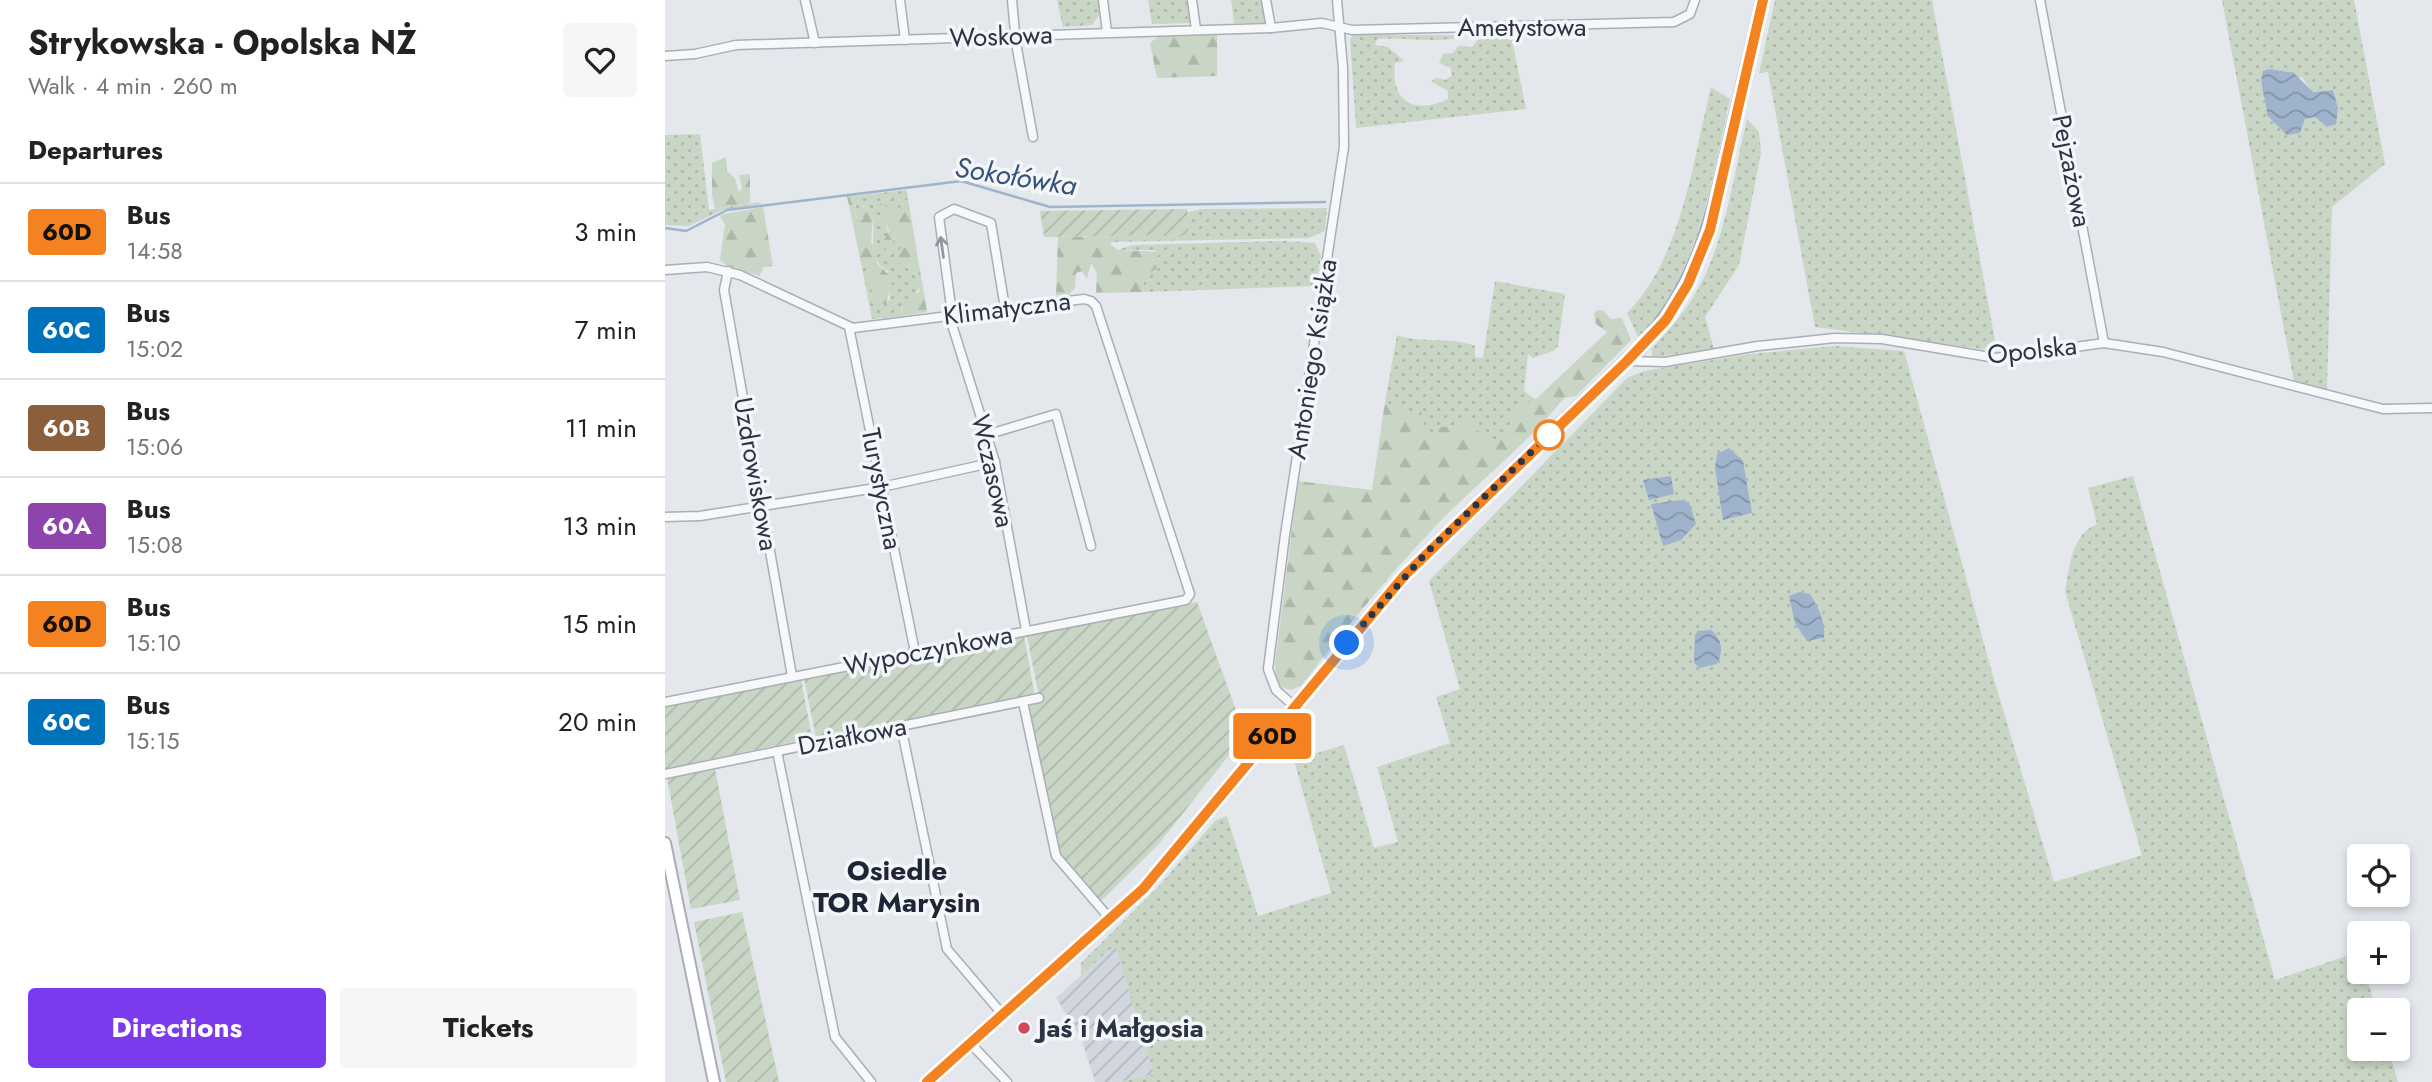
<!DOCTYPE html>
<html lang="en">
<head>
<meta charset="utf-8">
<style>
  body { margin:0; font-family:Jost,sans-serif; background:#f6f6f6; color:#222; height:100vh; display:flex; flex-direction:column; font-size:26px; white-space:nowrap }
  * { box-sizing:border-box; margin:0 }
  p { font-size:23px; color:#767676 }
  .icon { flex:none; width:38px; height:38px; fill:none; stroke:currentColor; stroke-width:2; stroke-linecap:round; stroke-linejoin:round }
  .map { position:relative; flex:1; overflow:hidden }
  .drawer { display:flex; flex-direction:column; background:#fff; width:665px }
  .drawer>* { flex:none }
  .badge { padding:0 14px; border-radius:5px; font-size:24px; line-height:46px }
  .fabs { position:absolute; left:1682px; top:844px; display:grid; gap:14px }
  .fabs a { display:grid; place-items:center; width:63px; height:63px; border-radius:7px; background:#fff; box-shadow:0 4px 10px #0003; font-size:35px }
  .you { position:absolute; width:35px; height:35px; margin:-18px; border:5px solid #fff; border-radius:50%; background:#1a73e8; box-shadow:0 0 0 10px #1a73e833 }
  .map>.badge { position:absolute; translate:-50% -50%; box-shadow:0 0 0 4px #fff }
  h2 { padding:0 28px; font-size:26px; line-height:63px }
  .round { display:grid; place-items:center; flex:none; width:74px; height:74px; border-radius:7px; background:#f6f6f6 }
  .head { display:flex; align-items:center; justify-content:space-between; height:119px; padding:0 28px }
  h1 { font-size:33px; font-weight:700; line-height:52px }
  .cta { display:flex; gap:14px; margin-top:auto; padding:14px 28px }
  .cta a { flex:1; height:80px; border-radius:7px; background:#7c3aed; color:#fff; font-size:28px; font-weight:700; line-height:80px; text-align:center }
  .cta a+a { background:#f6f6f6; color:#222 }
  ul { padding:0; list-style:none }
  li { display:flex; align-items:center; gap:21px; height:98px; padding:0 28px; border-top:2px solid #e0e0e0 }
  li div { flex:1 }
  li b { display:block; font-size:26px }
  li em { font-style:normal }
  li .badge { min-width:77px; font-weight:700; text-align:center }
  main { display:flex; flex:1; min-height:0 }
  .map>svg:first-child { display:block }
  .industrial { fill:url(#industrial-furrows) }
  .grass { fill:url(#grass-dots); fill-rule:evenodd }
  .forest { fill:url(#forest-firs) }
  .garden { fill:url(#garden-furrows) }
  .water { fill:url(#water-waves) }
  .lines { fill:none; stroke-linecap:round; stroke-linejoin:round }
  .stream { stroke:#9fb4cc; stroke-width:2.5 }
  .street-casing { stroke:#a9aeb7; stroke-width:11 }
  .secondary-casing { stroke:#a9aeb7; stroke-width:14 }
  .primary-casing { stroke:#a3abb8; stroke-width:16 }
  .street { stroke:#f7f8fa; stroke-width:8 }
  .secondary { stroke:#fff; stroke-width:10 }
  .primary { stroke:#fff; stroke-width:12 }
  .oneway { stroke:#9196a0 }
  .line-casing { stroke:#fff; stroke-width:16 }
  .line { stroke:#f58220; stroke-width:10 }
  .walk { stroke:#2b3445; stroke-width:7; stroke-dasharray:0 12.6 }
  .stop-dot { fill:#fff; stroke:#f58220; stroke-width:3.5 }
  .poi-dot { fill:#d1495b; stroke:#f4f6f9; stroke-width:2.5 }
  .labels { text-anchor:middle; stroke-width:7; stroke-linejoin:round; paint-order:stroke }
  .street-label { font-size:26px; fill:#2b3445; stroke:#f4f6f9 }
  .poi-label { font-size:26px; font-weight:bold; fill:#2b3445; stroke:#f4f6f9; text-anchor:start }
  .water-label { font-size:28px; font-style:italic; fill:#34527a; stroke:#f4f6f9 }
  .neighbourhood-label { font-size:28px; font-weight:bold; fill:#1d2536; stroke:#f4f6f9 }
</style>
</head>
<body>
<main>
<section class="drawer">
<div class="head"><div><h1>Strykowska - Opolska NŻ</h1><p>Walk · 4 min · 260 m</p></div><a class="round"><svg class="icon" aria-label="heart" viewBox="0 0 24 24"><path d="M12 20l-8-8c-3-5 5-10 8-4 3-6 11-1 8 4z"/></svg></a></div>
<h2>Departures</h2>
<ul>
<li><span class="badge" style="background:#f58220;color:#111">60D</span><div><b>Bus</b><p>14:58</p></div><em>3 min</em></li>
<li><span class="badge" style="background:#0072bc;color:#fff">60C</span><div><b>Bus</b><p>15:02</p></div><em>7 min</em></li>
<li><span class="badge" style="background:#8b5e3c;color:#fff">60B</span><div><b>Bus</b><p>15:06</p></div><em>11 min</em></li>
<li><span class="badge" style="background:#8e44ad;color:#fff">60A</span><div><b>Bus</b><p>15:08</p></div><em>13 min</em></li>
<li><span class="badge" style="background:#f58220;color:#111">60D</span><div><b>Bus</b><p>15:10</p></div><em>15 min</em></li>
<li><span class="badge" style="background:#0072bc;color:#fff">60C</span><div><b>Bus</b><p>15:15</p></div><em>20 min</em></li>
</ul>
<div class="cta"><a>Directions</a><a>Tickets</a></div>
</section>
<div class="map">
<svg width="1767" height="1082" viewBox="0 0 1767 1082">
  <defs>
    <pattern id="industrial-furrows" width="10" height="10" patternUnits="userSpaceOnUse" patternTransform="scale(1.75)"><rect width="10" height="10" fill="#d2d6de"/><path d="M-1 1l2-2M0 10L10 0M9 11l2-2" fill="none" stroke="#b4b8c0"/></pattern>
    <pattern id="grass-dots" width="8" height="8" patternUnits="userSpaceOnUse" patternTransform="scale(1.75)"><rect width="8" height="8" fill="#c9d6c5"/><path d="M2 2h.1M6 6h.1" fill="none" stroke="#adb8ab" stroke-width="1.8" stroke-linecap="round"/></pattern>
    <pattern id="forest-firs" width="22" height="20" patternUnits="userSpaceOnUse" patternTransform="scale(1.75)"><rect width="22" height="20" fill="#c9d6c5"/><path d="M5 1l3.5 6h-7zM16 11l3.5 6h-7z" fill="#adb8ab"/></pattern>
    <pattern id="garden-furrows" width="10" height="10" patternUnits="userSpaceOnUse" patternTransform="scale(1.75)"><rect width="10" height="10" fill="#c9d6c5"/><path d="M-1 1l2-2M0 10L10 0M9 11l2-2" fill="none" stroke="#adb8ab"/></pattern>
    <pattern id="water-waves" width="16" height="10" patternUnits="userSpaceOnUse" patternTransform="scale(1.75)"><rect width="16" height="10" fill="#9fb4cc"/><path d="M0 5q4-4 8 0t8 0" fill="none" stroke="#8293a7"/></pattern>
  </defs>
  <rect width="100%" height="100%" fill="#e4e7ec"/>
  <polygon class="industrial" points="450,944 489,1074 455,1082 430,1082 416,1038 391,998"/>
  <g class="grass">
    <polygon points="392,0 435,0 437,11 427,25 398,27"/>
    <polygon points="483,0 525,0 526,21 525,23 487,24"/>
    <polygon points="566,0 598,0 600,23 569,23"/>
    <polygon points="1110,0 1267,0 1332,351 1150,327 1103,72 1094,73"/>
    <path d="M1557 0H1689L1720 164 1667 207 1662 389 1629 382ZM1637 77 1647 92 1668 90 1672 114 1640 119 1635 133C1618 129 1610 124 1602 109L1604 105 1596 85Z"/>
    <path d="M817 34 847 40 861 109 691 128 685 39 688 35H788L793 38C766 43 738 37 712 39L710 45 723 47 739 61 730 63C725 102 750 115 783 99V91L766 81 772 78 781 80 787 75 786 68 774 63 778 54 788 53 793 46 807 47Z"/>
    <path d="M1046 87 1065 99C1046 185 1034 271 974 339L962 313C1017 258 1028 160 1046 87Z"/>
    <path d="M1082 119 1094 132 1096 153 1074 265 1040 317 1049 349 988 357 986 350C997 336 1010 323 1021 308 1059 256 1067 181 1082 119Z"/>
    <polygon points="35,134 44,210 93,202 97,204 57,210 24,226 0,225 0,135"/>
    <path d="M242 190 243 199 236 205 234 212 222 207 216 209 228 248V240L237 234 238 262 242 263 256 287 236 308 238 316 207 319 197 268 202 267 221 305 225 298 223 271C202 260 210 236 208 216L200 205 197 206 199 219 192 220 188 196Z"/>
    <polygon points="662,208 660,231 644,238 444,242 445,236 522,235 524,212 536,209"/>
    <polygon points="620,241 650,243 656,256 651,286 479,292 478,277 490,256 495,254 489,250 453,250 467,245"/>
    <path d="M830 281 900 294 893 346 888 351 868 358 863 354 859 391 871 400 851 408 846 425 829 442 812 430 809 418 791 426 769 427 773 434 769 444 754 431 756 411 746 417 720 402 732 335C754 344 785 336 810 346V357L818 358Z"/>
    <path d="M1170 346 1239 351 1324 662 1389 882 1477 855 1400 591C1405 566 1406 535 1432 524L1423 488 1468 476 1610 980 1694 952V971H1700L1711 1010H1694V1048H1723L1733 1082H455L489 1074 450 945 416 975V963L494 886 550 821 562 816 593 916 666 893 629 760 679 745 709 848 733 842 712 767 785 743 771 697 795 689 764 581 962 378 979 371 1085 354Z"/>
  </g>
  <g class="forest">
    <polygon points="495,35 552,35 552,76 492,78 485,43"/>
    <polygon points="61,157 62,171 70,178 74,192 77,188 74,175 85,174 85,203 50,209 47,195 47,163"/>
    <polygon points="182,196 188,196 192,220 199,219 195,211 200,205 208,216 206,243 211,247 212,263 228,279 221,305 206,297 202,268 197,268"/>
    <path d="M243 199 262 312 238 316C234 303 242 296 254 292L256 287 242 263 232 264 229 259 236 247V235L228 239V248L223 251 216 245 224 231 213 202 222 207 229 202 234 211 236 205Z"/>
    <polygon points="98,207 108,266 98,267 95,276 62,266 55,260 60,225 54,215"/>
    <polygon points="445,236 446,245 453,250 498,252 487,260 493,264 492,268 478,277 479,292 431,293 432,273 426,263 422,279 417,271 411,273 410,288 404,295 391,295 393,237"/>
    <path d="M933 310 939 311 946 319 957 318 966 340 911 396 899 398C860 447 810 484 767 530 720 579 678 632 636 686L626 690 616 687 611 678 610 664 633 481 707 490 720 402 746 417 756 411 759 422 755 431 768 444 773 434 768 427 791 426 792 420 810 418 812 430 829 442 846 425 851 408 871 399 942 332 931 324 929 313Z"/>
  </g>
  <g class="garden">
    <polygon points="522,209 525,221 522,235 379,237 375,211"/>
    <polygon points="532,602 580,735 492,846 436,901 397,856 390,843 362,704 375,702 362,636"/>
    <polygon points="359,636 369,691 367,695 151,738 139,679"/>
    <polygon points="136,679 147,738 0,769 0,706"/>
    <polygon points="50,769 75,900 26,909 2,778"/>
    <polygon points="77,912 114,1082 61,1082 29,922"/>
  </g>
  <g class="water">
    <path d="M1604 69 1629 73 1648 92 1668 90 1673 108 1671 124 1662 127 1650 117 1640 119 1635 133 1622 135 1602 115C1602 100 1593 85 1598 71Z"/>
    <polygon points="1064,448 1078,461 1087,513 1058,520 1050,468 1052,454"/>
    <polygon points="1006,476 1009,494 984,500 978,480"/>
    <polygon points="1015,500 1024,502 1031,524 1016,540 998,546 986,504"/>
    <path d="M1134 592 1145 594C1153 607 1161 622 1159 638L1142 641 1130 623 1124 596Z"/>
    <path d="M1046 630C1057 639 1059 651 1052 664L1035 668 1029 663 1030 635 1033 631Z"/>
  </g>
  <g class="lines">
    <polyline class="stream" points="0,228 21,231 62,210 296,181 385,207 660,202"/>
    <g class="street-casing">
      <g id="street">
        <polyline points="140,0 150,43"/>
        <polyline points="235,0 240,40"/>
        <polyline points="347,0 351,43 368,137"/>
        <polyline points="438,0 442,32"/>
        <polyline points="527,0 531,29"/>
        <polyline points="601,0 606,28"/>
        <polyline points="1375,0 1439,343"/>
        <polyline points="0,56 30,54 71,45 606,28 657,23 687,30 1009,22 1025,14 1030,0"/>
        <polyline points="0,270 42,267 75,275 188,328 419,299 426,301 431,306 525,594 521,600 0,702"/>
        <polyline points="63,271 59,290 127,676"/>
        <polyline points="287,314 274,217 289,209 326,223 340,308"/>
        <polyline points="284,315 330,462 361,630"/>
        <polyline points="184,327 250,652"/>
        <polyline points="962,361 1000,362 1093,346 1170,338 1217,339 1331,358 1439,343 1498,352 1718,409 1767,408"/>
        <polyline points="321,435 391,414 426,546"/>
        <polyline points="0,517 35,516 217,487 330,462"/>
        <polyline points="358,702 391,856 446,920"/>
        <polyline points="630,707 611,690 603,669 620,535 679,147 678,68 672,0"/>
        <polyline points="236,726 282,949 338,1015"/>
        <polyline points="112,751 170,1037 206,1082"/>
        <polyline points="0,774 374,698"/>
        <polyline points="306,1044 342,1082"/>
      </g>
    </g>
    <g class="secondary-casing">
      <polyline id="secondary" points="0,843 49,1082"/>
    </g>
    <g class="primary-casing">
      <path id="primary" d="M262 1082 478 889 739 576 975 348C1032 289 1048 218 1065 141 1076 94 1087 47 1098 0"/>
    </g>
    <use href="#street" class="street"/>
    <use href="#secondary" class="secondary"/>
    <use href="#primary" class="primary"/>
  </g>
  <defs><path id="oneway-shaft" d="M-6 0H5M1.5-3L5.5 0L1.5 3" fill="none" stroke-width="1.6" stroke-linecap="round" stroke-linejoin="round" transform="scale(1.75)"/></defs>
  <use class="oneway" href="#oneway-shaft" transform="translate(277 247) rotate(-98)"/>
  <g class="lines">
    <g class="line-casing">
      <polyline id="line" points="262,1082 478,889 739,576 962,361 1001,320 1023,284 1045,230 1098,0"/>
    </g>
    <use href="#line" class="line"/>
    <polyline class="walk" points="682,643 762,552 884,435"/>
  </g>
  <circle class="stop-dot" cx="884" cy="435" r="14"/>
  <circle class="poi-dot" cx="359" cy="1028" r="7"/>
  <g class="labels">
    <g class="street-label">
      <text x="857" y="36">Ametystowa</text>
      <text transform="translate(336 36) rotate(-2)" y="9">Woskowa</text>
      <text transform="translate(1407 171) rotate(79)" y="9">Pejzażowa</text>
      <text transform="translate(342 308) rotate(-7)" y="9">Klimatyczna</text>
      <text transform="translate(1367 350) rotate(-6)" y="9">Opolska</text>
      <text transform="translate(647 359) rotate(-81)" y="9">Antoniego Książka</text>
      <text transform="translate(328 471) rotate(77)" y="9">Wczasowa</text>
      <text transform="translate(91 474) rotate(80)" y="9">Uzdrowiskowa</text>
      <text transform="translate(217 489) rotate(79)" y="9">Turystyczna</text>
      <text transform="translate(263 650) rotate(-11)" y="9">Wypoczynkowa</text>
      <text transform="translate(187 736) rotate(-11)" y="9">Działkowa</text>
    </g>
    <g class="poi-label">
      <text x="373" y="1037">Jaś i Małgosia</text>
    </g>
    <g class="water-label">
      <text transform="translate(351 176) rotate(9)" y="10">Sokołówka</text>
    </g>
    <g class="neighbourhood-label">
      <text x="232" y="880">Osiedle<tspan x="232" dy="32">TOR Marysin</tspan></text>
    </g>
  </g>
</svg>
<div class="fabs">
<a><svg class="icon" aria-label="locate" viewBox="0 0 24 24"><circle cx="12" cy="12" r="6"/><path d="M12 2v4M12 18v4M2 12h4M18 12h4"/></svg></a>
<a>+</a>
<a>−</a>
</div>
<div class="you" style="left:682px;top:643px"></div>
<b class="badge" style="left:607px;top:736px;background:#f58220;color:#111">60D</b>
</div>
</main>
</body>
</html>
